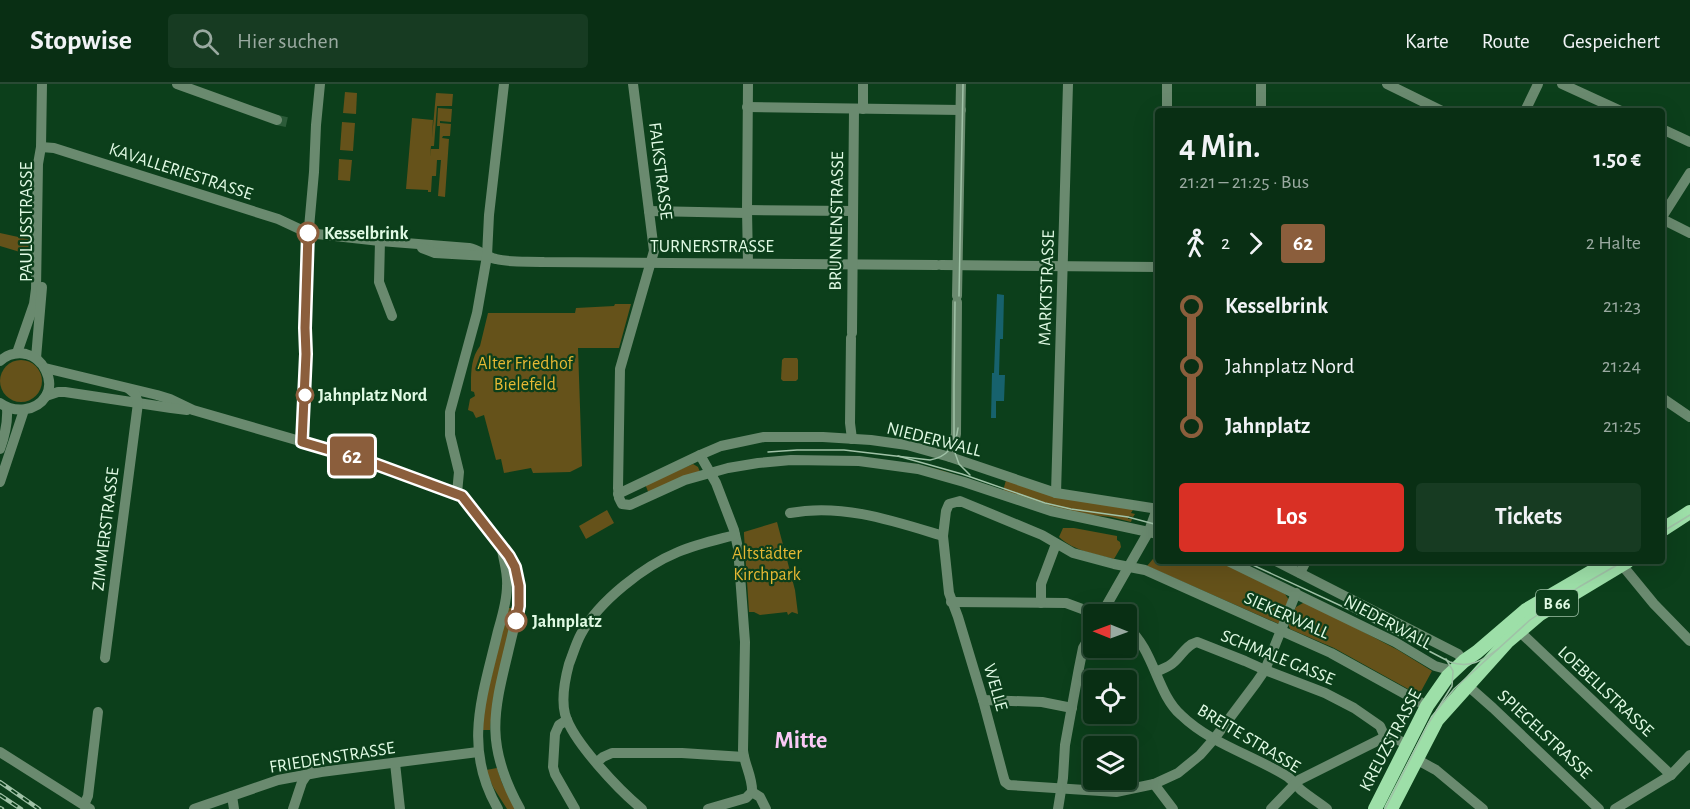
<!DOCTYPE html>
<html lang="de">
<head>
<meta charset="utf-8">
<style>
  body { margin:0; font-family:"Alegreya Sans",sans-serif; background:#173b22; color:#f1f3f6; height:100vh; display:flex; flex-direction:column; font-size:22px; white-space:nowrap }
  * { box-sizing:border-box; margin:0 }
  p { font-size:20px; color:#99a9a0 }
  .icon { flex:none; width:33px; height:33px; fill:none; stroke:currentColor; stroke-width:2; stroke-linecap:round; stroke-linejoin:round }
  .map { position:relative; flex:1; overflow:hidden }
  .side { position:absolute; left:1155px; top:24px; width:510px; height:456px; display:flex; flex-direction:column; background:#092f14; border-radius:6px; box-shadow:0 6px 24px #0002,0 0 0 2px #294a34 }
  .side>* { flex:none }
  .badge { padding:0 12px; border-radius:4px; font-size:21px; line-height:39px }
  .needle { width:39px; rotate:271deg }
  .fabs { position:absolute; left:1083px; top:520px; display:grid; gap:12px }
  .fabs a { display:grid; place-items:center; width:54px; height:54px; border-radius:6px; background:#092f14; box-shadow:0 6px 24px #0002,0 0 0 2px #294a34; font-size:30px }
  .map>.badge { position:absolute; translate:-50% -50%; box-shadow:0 0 0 3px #fff }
  .legs { display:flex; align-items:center; gap:9px; height:66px; padding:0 24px; font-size:20px }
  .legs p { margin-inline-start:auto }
  .headline { display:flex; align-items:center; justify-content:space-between; height:102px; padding:0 24px }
  h1 { font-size:33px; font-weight:700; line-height:45px }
  .button { display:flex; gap:12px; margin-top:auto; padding:12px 24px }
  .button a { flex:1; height:69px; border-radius:6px; background:#d93025; color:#fff; font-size:24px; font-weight:700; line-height:69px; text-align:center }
  .button a+a { background:#173b22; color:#f1f3f6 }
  ul { padding:0 24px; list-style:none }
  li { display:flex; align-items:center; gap:21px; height:60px; font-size:22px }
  li i { display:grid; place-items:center; width:9px; height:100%; margin:0 8px; background:currentColor }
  li i::after { content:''; width:15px; height:15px; margin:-8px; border:4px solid; border-radius:50%; background:#092f14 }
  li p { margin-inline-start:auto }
  li:first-child i { background:linear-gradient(#0000 50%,currentColor 0) }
  li:last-child i { background:linear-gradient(currentColor 50%,#0000 0) }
  header { display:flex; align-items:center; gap:36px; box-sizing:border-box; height:84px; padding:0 30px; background:#092f14; border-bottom:2px solid #294a34 }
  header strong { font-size:28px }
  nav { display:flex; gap:33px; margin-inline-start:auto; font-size:21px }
  .search { width:420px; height:54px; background:#173b22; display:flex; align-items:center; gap:15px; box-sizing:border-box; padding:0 21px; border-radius:6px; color:#99a9a0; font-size:22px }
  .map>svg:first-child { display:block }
  .green { fill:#65521a }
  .water { fill:#17626d }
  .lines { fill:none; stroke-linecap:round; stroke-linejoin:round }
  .minor-tunnel { stroke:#2c5b39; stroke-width:10; stroke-dasharray:10 5; stroke-linecap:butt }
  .minor { stroke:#6a8a6f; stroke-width:10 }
  .major { stroke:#9ddfa8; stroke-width:14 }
  .tram { stroke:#a0c2a7; stroke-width:1.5 }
  .rail-casing { stroke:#a0c2a7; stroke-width:4.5 }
  .rail { stroke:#0c3f1b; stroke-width:2; stroke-dasharray:7; stroke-linecap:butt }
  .line-1-casing { stroke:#fff; stroke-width:14 }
  .line-1 { stroke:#8b5e3c; stroke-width:9 }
  .stop-1-dot { fill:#fff; stroke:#8b5e3c; stroke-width:3 }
  .labels { text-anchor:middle; stroke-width:4.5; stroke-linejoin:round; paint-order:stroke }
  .shield { fill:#0c3f1b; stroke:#a0c2a8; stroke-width:1.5 }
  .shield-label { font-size:16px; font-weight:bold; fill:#e0fae4 }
  .street-label { font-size:18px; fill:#e0fae4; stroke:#0c3f1b }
  .stop-label { font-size:18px; font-weight:bold; fill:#e0fae4; stroke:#0c3f1b; text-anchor:start }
  .park-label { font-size:18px; fill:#e5b834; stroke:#0c3f1b }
  .district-label { font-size:24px; font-weight:bold; fill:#fac9f6; stroke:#0c3f1b }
</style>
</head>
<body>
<header>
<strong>Stopwise</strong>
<div class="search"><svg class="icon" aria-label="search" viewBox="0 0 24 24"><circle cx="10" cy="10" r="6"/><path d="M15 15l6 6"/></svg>Hier suchen</div>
<nav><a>Karte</a><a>Route</a><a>Gespeichert</a></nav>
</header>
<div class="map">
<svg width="1690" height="725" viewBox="0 0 1690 725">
  <rect width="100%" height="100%" fill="#0c3f1b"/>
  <g class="green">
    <polygon points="345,8 357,9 356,30 343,29"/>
    <polygon points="436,9 453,10 452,22 437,22 434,62 431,62 430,73 431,65 439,65 440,42 437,42 438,24 452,25 451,38 440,37 440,39 451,40 450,52 443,52 442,54 449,55 445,113 438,112 441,76 437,76 436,92 432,92 431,108 428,108 428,106 406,105 412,34 433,36 432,54"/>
    <polygon points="342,38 355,39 353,67 340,66"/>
    <polygon points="339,75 352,76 350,97 338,96"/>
    <polygon points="0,149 32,156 30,171 0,162"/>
    <path d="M615 220H631L619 264H578L582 382 570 388 533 389 531 384 504 389 501 375 496 376 484 331 476 334 473 328 468 326 470 315 475 312 474 308 471 307C471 292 470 275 480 262L488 229H575L576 224 614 222Z"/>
    <polygon points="784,274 797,274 798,276 798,295 796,297 783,297 781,295 782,276"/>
    <circle cx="21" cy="297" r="21"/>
    <polygon points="912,379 944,387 1003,407 1006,396 1134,424 1131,429 1135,430 1133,433 1129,432 1128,435 1132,435 1131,438 1111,433 1071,429"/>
    <polygon points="693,380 698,383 700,388 649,410 645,400"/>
    <polygon points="607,426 614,439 586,455 579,442"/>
    <polygon points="777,438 795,506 798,530 792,528 788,531 787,528 760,531 754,528 749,528 744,451 744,448"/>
    <path d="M1063 444H1074L1117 452V456L1120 458 1121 463 1114 475C1095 470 1074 467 1059 453Z"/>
    <polygon points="1158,469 1158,477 1219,477 1285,510 1289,516 1279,540 1147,482"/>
    <polygon points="1303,519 1308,519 1398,566 1432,587 1419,611 1334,564 1290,545 1288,540 1296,523"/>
    <polygon points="508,524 515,524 493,616 490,646 482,646 485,619"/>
    <polygon points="497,684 502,699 515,725 507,725 493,703 486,686"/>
  </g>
  <polygon class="water" points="997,210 1004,211 1003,255 1000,255 999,291 1005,291 1004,317 996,317 996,334 991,334 992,289 994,289"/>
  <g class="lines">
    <polyline class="minor-tunnel" points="277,36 291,39"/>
    <g class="minor">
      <polyline points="177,0 277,36"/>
      <polyline points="633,0 654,167 620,285 618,404 619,414 622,420 630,421 685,396 728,384 758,379 791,376 859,377 918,385 964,398 1051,427 1158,450"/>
      <polyline points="748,0 747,126 748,179"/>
      <polyline points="1261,0 1261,27"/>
      <polyline points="1387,0 1442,27"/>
      <polyline points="1562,0 1621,27"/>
      <polyline points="747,23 961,26"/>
      <polyline points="863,25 863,0"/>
      <polyline points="1167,27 1167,0"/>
      <polyline points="1525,27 1538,0"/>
      <polyline points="1662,45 1690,58"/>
      <path d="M41 63 54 64 278 135 308 149 380 157 469 164C479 166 486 173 496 175 511 179 528 177 544 178L937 181"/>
      <polyline points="747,126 853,127"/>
      <polyline points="649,127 747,129"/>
      <polyline points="1662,133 1690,89"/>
      <polyline points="1662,135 1690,149"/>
      <polyline points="380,157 379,198 392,232"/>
      <polyline points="422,164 435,169 487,172"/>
      <polyline points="941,181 1158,183"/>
      <polyline points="957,212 961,0"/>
      <polyline points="852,249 854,25"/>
      <polyline points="851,254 850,339 852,355"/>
      <polyline points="17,269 34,220 36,205 38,80 41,63 42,0"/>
      <polyline points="36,274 42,203"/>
      <path d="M0 277C8 270 16 268 26 270 43 274 55 296 46 312 36 328 14 329 0 319"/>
      <path d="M45 284 157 311 170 315 193 326 355 373 457 409 464 414C478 430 489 449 503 465 508 471 513 477 515 484 523 507 517 530 512 552 495 624 482 656 520 725"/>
      <polyline points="46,312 58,308 65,308 171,324 187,326"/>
      <polyline points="1662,314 1690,333"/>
      <polyline points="302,358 306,270 305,244 307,166 314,88 316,41 320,0"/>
      <path d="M0 365C5 351 8 339 7 324"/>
      <path d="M700 371 716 399 734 446 738 464 745 558 743 666C744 680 753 694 752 708"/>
      <polyline points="950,373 956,350 957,218"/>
      <polyline points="0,398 24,326"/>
      <polyline points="457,409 459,388 450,351 450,328 477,229 487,172 489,131 504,0"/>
      <polyline points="1056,409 1068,0"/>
      <polyline points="618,410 700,371 721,362 764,353 823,353 871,356 907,361 950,373 1056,409 1158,425"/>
      <path d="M790 429C842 419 894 437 943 452"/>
      <polyline points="1228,477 1395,558 1435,582 1453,587"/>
      <polyline points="1276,477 1458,570 1464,577"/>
      <polyline points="1622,481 1654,520 1690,557"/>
      <polyline points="1300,489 1306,477"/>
      <polyline points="1296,509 1265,586 1256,599 1214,655 1200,671 1178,689 1154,700 1116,708 1009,701 1005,698 1003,691 983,616 958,533 949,509 943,452 946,427 949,420 960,417 1042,451 1073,469 1114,480 1145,486 1331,569 1427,622"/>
      <polyline points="951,518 1066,519 1093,529 1105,531"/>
      <polyline points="1041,519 1041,500 1056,460"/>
      <polyline points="1101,531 1149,447 1158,422"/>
      <path d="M1126 542C1155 566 1156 609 1181 631 1211 660 1253 671 1288 693 1293 697 1297 702 1301 706 1310 713 1319 719 1327 725"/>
      <polyline points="1519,547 1671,691"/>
      <polyline points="105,574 138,319 135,310 129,305"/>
      <path d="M1156 588C1162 585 1169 583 1174 578 1182 571 1186 561 1197 558L1245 577 1265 586 1325 609 1354 624 1380 642 1385 653"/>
      <polyline points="1467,601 1493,624 1599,725"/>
      <polyline points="983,616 1042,618 1072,624"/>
      <polyline points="567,636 559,641 555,650 553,683 555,690 575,725"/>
      <polyline points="0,668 90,725"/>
      <polyline points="1416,675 1436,686 1483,725"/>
      <polyline points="597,678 603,673 612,669 682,669 744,673"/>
      <polyline points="395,679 400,725"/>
      <polyline points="1154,700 1173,725"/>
      <polyline points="752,708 760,713 766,725"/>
      <polyline points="232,712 234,725"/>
      <polyline points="84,721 88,712 98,628"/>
      <polyline points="194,725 278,696 321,688 478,668"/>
      <polyline points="293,725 302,698 310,686 314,674"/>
      <path d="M498 725C462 663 483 611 498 547 502 533 507 517 507 502 508 490 504 478 502 466"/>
      <path d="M642 725C620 707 572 657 565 630 561 614 565 595 569 580 573 570 576 559 581 550 599 517 644 482 678 468 697 460 716 456 735 451"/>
      <polyline points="708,725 746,714 752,708"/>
      <polyline points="1058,725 1063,694 1065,661 1079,584 1083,564 1094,545"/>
      <polyline points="1271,725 1299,696 1385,653 1391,653 1407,660"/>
      <polyline points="1615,725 1671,691 1690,671"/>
    </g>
    <g class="major">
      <polyline points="1662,446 1690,428"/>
      <polyline points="1375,725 1427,622 1448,592 1464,577 1477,568 1526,526 1610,477"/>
      <polyline points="1391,725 1437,636 1507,558 1540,530 1628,477"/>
    </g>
    <g class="tram">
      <polyline points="959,212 963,0"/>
      <polyline points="955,218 954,302 954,366 959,380 970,391"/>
      <path d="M768 368 797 366H844L930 376C947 373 956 361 958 344"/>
      <polyline points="898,372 962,390 1045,419 1071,425 1128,433 1158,441"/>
      <polyline points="1662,448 1690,431"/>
      <path d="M1244 477 1350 526 1450 578C1470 585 1483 576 1498 565"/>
      <polyline points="1437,626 1454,605 1530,536 1579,503 1624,477"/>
      <polyline points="1385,725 1428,640 1452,602 1453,587 1446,575"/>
    </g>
    <g class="rail-casing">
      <g id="rail">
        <polyline points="0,698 39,725"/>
        <polyline points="0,711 21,725"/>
        <polyline points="0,724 2,725"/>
      </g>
    </g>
    <use href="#rail" class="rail"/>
  </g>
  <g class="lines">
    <g class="line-1-casing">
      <polyline id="line-1" points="308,149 305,244 306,270 302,358 367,377 462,412 509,472 515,483 519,502 519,522 516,537"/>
    </g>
    <use href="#line-1" class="line-1"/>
  </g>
  <g class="stop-1-dot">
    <circle cx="308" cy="149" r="10"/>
    <circle cx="305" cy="311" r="8"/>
    <circle cx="516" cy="537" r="10"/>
  </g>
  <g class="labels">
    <rect class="shield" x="1536" y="506" width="42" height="26" rx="4.5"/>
    <g class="shield-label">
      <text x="1557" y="525">B 66</text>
    </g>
    <g class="street-label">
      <text transform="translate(181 87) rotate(18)" y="6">KAVALLERIESTRASSE</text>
      <text transform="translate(661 87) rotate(83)" y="6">FALKSTRASSE</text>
      <text transform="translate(836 137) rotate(-89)" y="6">BRUNNENSTRASSE</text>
      <text transform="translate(26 138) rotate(-90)" y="6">PAULUSSTRASSE</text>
      <text x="712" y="168">TURNERSTRASSE</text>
      <text transform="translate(1046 204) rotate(-88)" y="6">MARKTSTRASSE</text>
      <text transform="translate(934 355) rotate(14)" y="6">NIEDERWALL</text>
      <text transform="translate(105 445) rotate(-83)" y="6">ZIMMERSTRASSE</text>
      <text transform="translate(1287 531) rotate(24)" y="6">SIEKERWALL</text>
      <text transform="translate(1388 538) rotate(28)" y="6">NIEDERWALL</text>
      <text transform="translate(1278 573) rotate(22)" y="6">SCHMALE GASSE</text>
      <text transform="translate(996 603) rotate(74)" y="6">WELLE</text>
      <text transform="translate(1606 607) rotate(43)" y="6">LOEBELLSTRASSE</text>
      <text transform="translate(1545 650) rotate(43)" y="6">SPIEGELSTRASSE</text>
      <text transform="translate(1249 654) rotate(31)" y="6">BREITE STRASSE</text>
      <text transform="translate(1390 656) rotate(-62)" y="6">KREUZSTRASSE</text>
      <text transform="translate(332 673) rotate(-9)" y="6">FRIEDENSTRASSE</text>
    </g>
    <g class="stop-label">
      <text x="324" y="155">Kesselbrink</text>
      <text x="318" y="317">Jahnplatz Nord</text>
      <text x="532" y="543">Jahnplatz</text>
    </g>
    <g class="park-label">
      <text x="525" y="285">Alter Friedhof<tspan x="525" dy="21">Bielefeld</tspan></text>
      <text x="767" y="475">Altstädter<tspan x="767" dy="21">Kirchpark</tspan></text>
    </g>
    <g class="district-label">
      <text x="801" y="664">Mitte</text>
    </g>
  </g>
</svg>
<div class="fabs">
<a><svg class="needle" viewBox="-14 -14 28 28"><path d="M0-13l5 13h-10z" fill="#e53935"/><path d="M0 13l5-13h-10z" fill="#99a9a0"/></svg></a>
<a><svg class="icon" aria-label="locate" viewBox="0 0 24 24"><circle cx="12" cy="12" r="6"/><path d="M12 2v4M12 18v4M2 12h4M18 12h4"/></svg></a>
<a><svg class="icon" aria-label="layers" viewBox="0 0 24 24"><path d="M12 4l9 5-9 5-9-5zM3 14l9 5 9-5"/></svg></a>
</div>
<b class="badge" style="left:352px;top:372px;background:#8b5e3c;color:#fff">62</b>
<section class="side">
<div class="headline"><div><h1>4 Min.</h1><p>21:21 – 21:25 · Bus</p></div><b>1.50 €</b></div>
<div class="legs"><svg class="icon" aria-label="walk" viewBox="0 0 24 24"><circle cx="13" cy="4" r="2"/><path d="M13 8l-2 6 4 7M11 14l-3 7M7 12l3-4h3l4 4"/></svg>2<svg class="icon" aria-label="forward" viewBox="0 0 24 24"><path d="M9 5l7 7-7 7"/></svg><b class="badge" style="background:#8b5e3c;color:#fff">62</b><p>2 Halte</p></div>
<ul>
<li><i style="color:#8b5e3c"></i><b>Kesselbrink</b><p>21:23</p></li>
<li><i style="color:#8b5e3c"></i><span>Jahnplatz Nord</span><p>21:24</p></li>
<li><i style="color:#8b5e3c"></i><b>Jahnplatz</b><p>21:25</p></li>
</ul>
<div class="button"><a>Los</a><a>Tickets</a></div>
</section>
</div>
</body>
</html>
